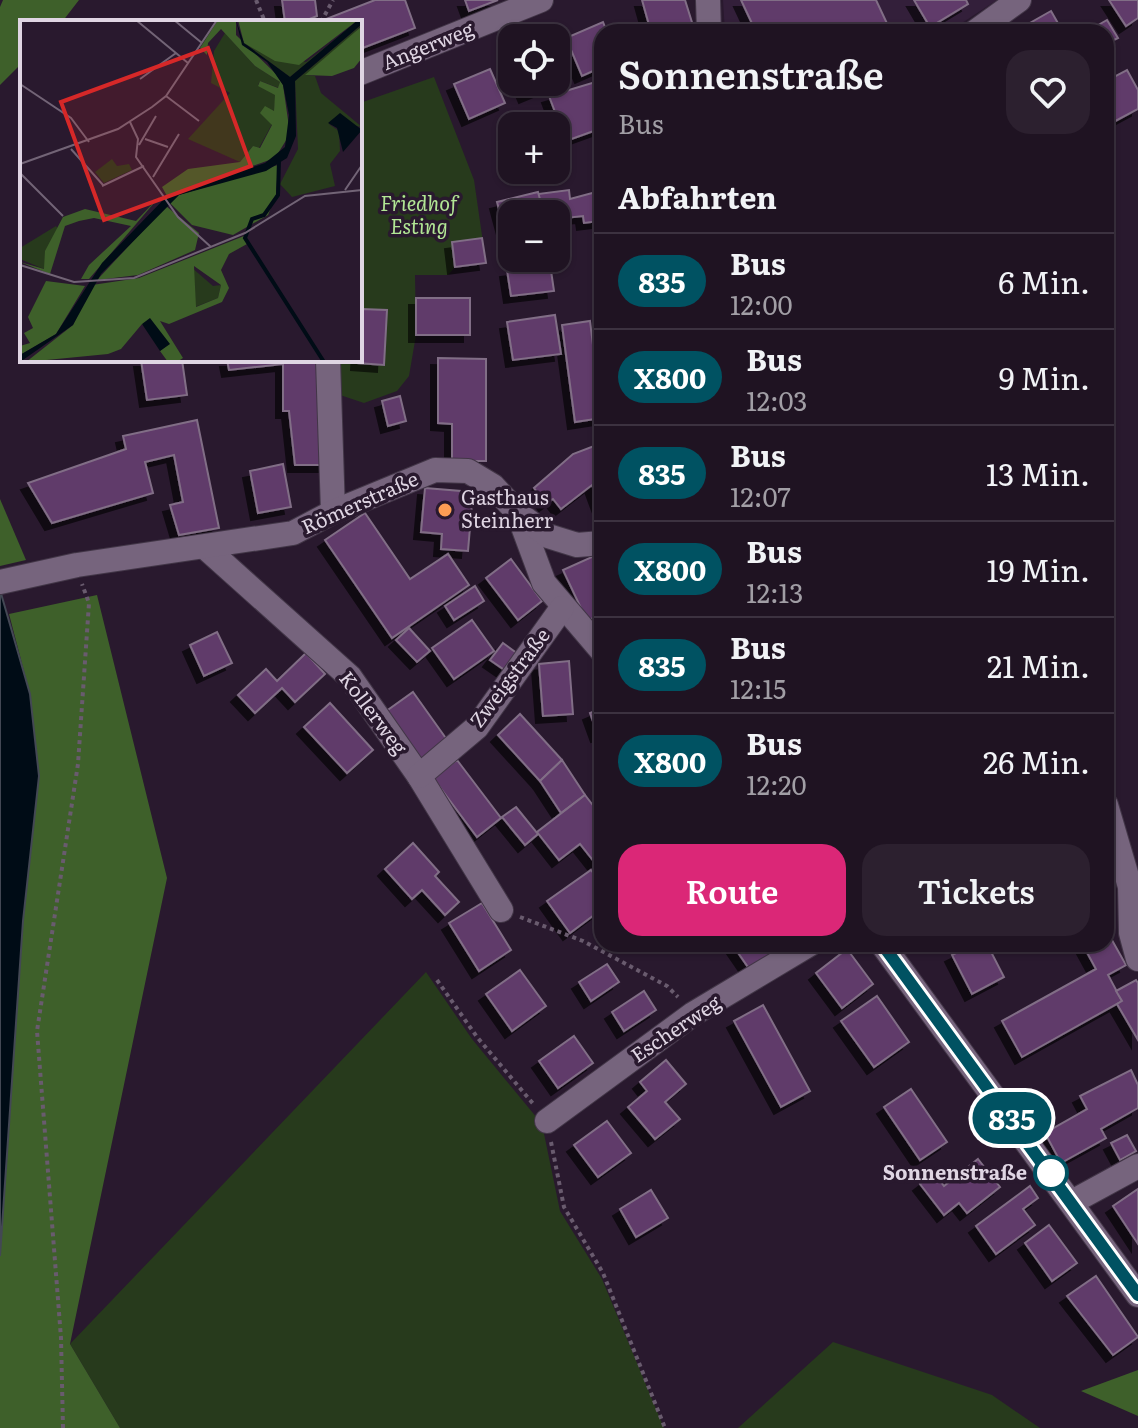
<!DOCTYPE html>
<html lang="de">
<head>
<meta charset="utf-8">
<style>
  body { margin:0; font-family:Literata,serif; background:#2c202f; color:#f1f3f6; height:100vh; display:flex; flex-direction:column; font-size:30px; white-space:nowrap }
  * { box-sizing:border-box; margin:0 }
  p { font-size:26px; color:#a19ea5 }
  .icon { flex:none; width:44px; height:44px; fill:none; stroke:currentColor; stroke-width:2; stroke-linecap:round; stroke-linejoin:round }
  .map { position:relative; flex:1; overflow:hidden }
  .details { position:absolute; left:594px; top:24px; width:520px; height:928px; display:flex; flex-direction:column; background:#1f1322; border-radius:24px; box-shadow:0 2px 6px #0004,0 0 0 2px #3c3240 }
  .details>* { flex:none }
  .badge { padding:0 16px; border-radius:26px; font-size:28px; line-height:52px }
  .tools { position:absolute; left:498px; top:24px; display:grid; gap:16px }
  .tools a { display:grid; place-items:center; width:72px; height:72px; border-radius:16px; background:#1f1322; box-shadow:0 2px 6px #0004,0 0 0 2px #3c3240; font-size:40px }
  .map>.badge { position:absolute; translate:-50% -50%; box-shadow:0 0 0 4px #fff }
  h2 { padding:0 24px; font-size:30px; line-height:72px }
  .round { display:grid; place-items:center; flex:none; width:84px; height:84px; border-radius:24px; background:#2c202f }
  .headline { display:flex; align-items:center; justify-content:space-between; height:136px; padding:0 24px }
  h1 { font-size:38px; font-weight:600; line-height:60px }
  .primary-button { display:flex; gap:16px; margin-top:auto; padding:16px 24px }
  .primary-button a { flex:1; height:92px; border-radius:24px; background:#db2777; color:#fff; font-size:32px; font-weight:600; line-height:92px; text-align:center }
  .primary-button a+a { background:#2c202f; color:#f1f3f6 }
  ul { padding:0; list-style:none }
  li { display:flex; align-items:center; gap:24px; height:96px; padding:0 24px; border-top:2px solid #3c3240 }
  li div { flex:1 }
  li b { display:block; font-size:30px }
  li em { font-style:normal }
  li .badge { min-width:88px; font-weight:700; text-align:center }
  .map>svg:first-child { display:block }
  .built { fill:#331f3a }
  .green { fill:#273a1c }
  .forest { fill:#3e602a }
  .water { fill:#000c16; stroke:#434854; stroke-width:2 }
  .building { fill:#603a6a; stroke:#816e86; stroke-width:2; filter:url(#shadow) }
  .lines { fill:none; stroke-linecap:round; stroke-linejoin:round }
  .minor-casing { stroke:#423647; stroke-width:26 }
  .path { stroke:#695b6e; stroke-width:4; stroke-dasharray:4 4; stroke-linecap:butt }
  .minor { stroke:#76647d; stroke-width:24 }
  .line-casing { stroke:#fff; stroke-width:18 }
  .line { stroke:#005262; stroke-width:12 }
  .poi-dot { fill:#fc9d54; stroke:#29192e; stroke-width:3 }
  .stop-dot { fill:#fff; stroke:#005262; stroke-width:4 }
  .labels { text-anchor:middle; stroke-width:7; stroke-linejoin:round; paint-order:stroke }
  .street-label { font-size:20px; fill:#dfd5e3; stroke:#29192e }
  .park-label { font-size:20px; font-style:italic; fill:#b2e795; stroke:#29192e }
  .poi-label { font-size:20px; fill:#dfd5e3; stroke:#29192e; text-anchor:start }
  .stop-label { font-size:20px; font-weight:bold; fill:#dfd5e3; stroke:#29192e; text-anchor:end }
  .inset-river { fill:none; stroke:#000c16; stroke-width:4 }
  .inset-road { fill:none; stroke:#726476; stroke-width:2 }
  .view { fill:#d62828; fill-opacity:0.15; stroke:#d62828; stroke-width:4 }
  .inset-edge { fill:none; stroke:#dfd5e3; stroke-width:4 }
</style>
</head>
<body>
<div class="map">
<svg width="1138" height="1428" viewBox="0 0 1138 1428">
  <defs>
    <filter id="shadow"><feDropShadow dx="-7" dy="7" stdDeviation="0" flood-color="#0009"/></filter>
  </defs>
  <rect width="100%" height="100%" fill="#29192e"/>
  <polygon class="built" points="723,0 997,0 948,32 725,32"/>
  <g class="green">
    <polygon points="434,77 474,180 486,263 455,267 448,275 415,275 416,335 409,376 397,391 364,403 334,393 336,360 360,360 360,103"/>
    <polygon points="426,972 472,1039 542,1124 560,1211 602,1279 664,1428 120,1428 70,1344"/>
    <polygon points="833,1342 992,1395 1040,1428 738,1428"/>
  </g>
  <g class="forest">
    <polygon points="3,0 79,0 62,22 22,22 22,63 0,85 0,7"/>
    <polygon points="0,499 26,560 0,566"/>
    <polygon points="97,595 167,878 70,1344 120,1428 0,1428 0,1256 23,921 39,776 30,694 9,614"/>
    <polygon points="1138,1370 1138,1416 1081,1391"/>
  </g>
  <polygon class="water" points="0,590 30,694 39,776 23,921 0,1256"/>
  <g class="building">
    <polygon points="282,0 315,0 317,16 302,22 285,22"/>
    <polygon points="375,0 405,0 415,28 360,49 360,22 327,22 326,19"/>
    <polygon points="465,0 498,0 469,11"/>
    <polygon points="642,0 685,0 695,32 651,32"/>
    <polygon points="741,0 876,0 891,32 756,32"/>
    <polygon points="914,0 966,0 968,4 930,27"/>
    <polygon points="1109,0 1138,0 1138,18 1126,26"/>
    <polygon points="1051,11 1063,32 1016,32 1016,31"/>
    <polygon points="1107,20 1118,38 1106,44 1106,32 1086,32"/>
    <polygon points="603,22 607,32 602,32 602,67 582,76 566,38"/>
    <polygon points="556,68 562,81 526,96 520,82 556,82"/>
    <polygon points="490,69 505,103 469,119 454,84"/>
    <polygon points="1127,70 1138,90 1138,109 1106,126 1106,81"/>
    <polygon points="602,80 602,128 566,141 549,96"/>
    <polygon points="548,112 554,126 525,126 523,121"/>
    <polygon points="556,132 569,166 544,176 542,170 556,170"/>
    <polygon points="569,190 570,199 596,192 600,221 584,223 583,216 556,219 556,214 544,214 538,194"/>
    <polygon points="602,191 602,228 601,228 596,192"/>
    <polygon points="538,192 544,214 512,214 511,254 497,202"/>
    <polygon points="482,238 486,263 455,267 452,242"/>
    <polygon points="550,264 554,291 511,296 507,270"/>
    <rect x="416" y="298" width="54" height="37"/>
    <polygon points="361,309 387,310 384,365 358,363"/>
    <polygon points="555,315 561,354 513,360 507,322"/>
    <polygon points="590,321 602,418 575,422 562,325"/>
    <polygon points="438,358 486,359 486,461 452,461 452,424 438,423"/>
    <polygon points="141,360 182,360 187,395 147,400"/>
    <polygon points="227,360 320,360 326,465 295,465 289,411 283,411 283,364 229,370"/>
    <polygon points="602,366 602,395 601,395 597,369"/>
    <polygon points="400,396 406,421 388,426 382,401"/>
    <polygon points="197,420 219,528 179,535 170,505 183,502 174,455 145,462 153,493 52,523 28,483 126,449 123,436"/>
    <polygon points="602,443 602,512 592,485 561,509 553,499 546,504 534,488 573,454"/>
    <polygon points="283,464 291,507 258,513 250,471"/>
    <polygon points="425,488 473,492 468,551 441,549 442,534 421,532"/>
    <polygon points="365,513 410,579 448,554 469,585 392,638 325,540"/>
    <polygon points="594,556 602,573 602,614 587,621 563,570"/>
    <polygon points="511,559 542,601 518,620 486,578"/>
    <polygon points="475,586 484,601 454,620 445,606"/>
    <polygon points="472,620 494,651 454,679 432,648"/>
    <polygon points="409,628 430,651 417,662 396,640"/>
    <polygon points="217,632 232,663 204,676 190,645"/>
    <polygon points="503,643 518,654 506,671 490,660"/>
    <polygon points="306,653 325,674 295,702 282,688 255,713 238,695 266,669 277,681"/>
    <polygon points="569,661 573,714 543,716 539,664"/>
    <polygon points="413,692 450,744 421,764 385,712"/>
    <polygon points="330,703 373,750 347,773 304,727"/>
    <polygon points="602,708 602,734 598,735 590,713"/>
    <polygon points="520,714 562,760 540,781 498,735"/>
    <polygon points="457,760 501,818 477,837 433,778"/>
    <polygon points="562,760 585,795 561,813 540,781"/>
    <polygon points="585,795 602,817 602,858 595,863 580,844 559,860 537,832"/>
    <polygon points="516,807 538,834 525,845 502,817"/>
    <polygon points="413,843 439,872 435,876 459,902 445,915 422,890 412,899 385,869"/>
    <polygon points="591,870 602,885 602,909 570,933 547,901"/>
    <polygon points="482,903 511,950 479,971 449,923"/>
    <polygon points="1108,933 1126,965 1108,975 1122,1001 1022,1057 1002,1021 1096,969 1084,947 1106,944"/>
    <polygon points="732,944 788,944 750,970"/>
    <polygon points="974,944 987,944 1004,977 972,994 952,955"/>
    <polygon points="847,949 873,984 842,1008 816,973"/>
    <polygon points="607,964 619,982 591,1001 579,982"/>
    <polygon points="520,970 546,1006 512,1031 486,994"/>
    <polygon points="1136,980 1138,983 1138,1040 1117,1004 1122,1001 1116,991"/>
    <polygon points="644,991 656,1010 624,1031 612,1012"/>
    <polygon points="877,996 909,1042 874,1067 841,1021"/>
    <polygon points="763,1005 810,1091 781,1107 734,1021"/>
    <polygon points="574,1036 593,1063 558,1088 539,1061"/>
    <polygon points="666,1060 686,1084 665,1102 680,1119 655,1139 628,1107 647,1091 640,1082"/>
    <polygon points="1131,1070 1138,1085 1138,1108 1101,1129 1106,1138 1061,1163 1045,1133 1087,1109 1080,1096"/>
    <polygon points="911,1089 947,1142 920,1160 884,1107"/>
    <polygon points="607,1121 631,1153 598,1177 574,1145"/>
    <polygon points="1127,1135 1136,1151 1120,1160 1111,1143"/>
    <polygon points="978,1159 1000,1187 967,1213 959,1203 944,1215 920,1184 934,1173 944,1186"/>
    <polygon points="1030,1186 1038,1198 1023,1209 1035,1225 996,1254 976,1226"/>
    <polygon points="1138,1189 1138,1244 1113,1206"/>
    <polygon points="651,1190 668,1218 636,1237 620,1209"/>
    <polygon points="1049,1225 1077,1263 1052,1281 1025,1243"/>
    <polygon points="1096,1276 1138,1337 1113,1355 1067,1296"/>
  </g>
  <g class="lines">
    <g class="minor-casing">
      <g id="minor">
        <polyline points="708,0 709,32"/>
        <polyline points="975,32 1019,0"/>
        <polyline points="360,73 541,0"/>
        <polyline points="328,360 333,512"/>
        <polyline points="519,516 544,583 602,651"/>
        <polyline points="206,548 350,677 419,776 501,910"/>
        <polyline points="0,582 77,565 293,533 333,512 435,470 468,471 493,486 519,514 548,536 577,545 602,543"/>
        <polyline points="419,776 477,727 562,608"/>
        <polyline points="1106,805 1130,887 1131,933 1138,959"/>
        <polyline points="882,944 1138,1295"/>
        <polyline points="547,1121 693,1014 810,944"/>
        <polyline points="1072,1202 1138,1166"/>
      </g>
    </g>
    <g class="path">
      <polyline points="256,0 265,22"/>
      <polyline points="321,22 333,0"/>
      <polyline points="520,917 583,941 667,986 678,997"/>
      <polyline points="437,980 477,1037 535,1106"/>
      <polyline points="551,1142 564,1207 603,1273 665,1428"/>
      <polyline points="63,1428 61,1338 37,1031 78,764 89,603 82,584"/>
    </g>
    <use href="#minor" class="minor"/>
  </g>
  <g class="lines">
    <g class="line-casing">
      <polyline id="line" points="882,944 1138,1295"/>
    </g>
    <use href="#line" class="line"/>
  </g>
  <circle class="poi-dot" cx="445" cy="510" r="8"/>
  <circle class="stop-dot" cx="1051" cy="1173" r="16"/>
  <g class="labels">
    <g class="street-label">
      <text transform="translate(428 46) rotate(-22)" y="7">Angerweg</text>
      <text transform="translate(360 503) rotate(-24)" y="7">Römerstraße</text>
      <text transform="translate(510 678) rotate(-53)" y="7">Zweigstraße</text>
      <text transform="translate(373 713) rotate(53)" y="7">Kollerweg</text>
      <text transform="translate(676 1029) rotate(-34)" y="7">Escherweg</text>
    </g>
    <g class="park-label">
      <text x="419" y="211">Friedhof<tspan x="419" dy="23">Esting</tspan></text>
    </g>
    <g class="poi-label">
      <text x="461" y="505">Gasthaus<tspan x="461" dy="23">Steinherr</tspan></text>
    </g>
    <g class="stop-label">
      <text x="1027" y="1180">Sonnenstraße</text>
    </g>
  </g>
  <g transform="translate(20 20)">
    <rect width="342" height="342" fill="#29192e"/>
    <path d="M342 4 332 16 286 55 295 56 301 73 342 107 331 105 324 97 309 104 319 111 320 131 310 144 315 166 272 177 260 164 278 129 275 61ZM205 13 235 46 260 62 259 68 240 61 238 65 256 75 252 104 239 128 233 126 220 142 168 119 210 73 191 63 194 31ZM324 13 270 57 224 23 286 42ZM92 139 97 146 109 144 112 150 84 163 75 152ZM36 206 39 210 24 249 0 239V228ZM171 247 193 266 201 265 198 278 175 287Z" fill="#273a1c"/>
    <path d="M198 0H216V15L256 54 263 65 270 114 255 138 147 176 142 167 168 149 220 142 233 126 240 128 252 105 240 93 245 86 254 91 255 75 238 66 240 61 258 68 260 62 235 46 201 9 188 23 187 35 180 28ZM218 0H338L279 45 255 41 224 23ZM342 6V38L334 48 312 56 285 55ZM258 145 256 175 248 195 213 215 172 205 150 183 159 175ZM140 176 69 259H61L69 245 111 206 74 198 59 201 45 206 30 254 0 242 24 249 25 231 43 197 65 189 116 201ZM146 186 179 213 175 230 118 255 77 260ZM224 216 227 224 209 234 201 250 209 268 202 282 149 304 140 301 163 338 157 342H148L140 331 149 324 122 304 101 329 88 334 6 342 53 305 72 265 119 258ZM174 246 201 265 198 278 176 287ZM26 261 65 266 36 314 0 335V326L10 323 4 313 13 308 8 297Z" fill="#3e602a" fill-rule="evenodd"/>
    <path d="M216 0 224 23 270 57 338 0 342 4 275 61 276 116 267 138 246 151 159 175 81 254 53 305 0 342V335L36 314 82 243 147 176 245 143 265 127 269 95 263 65 247 42 222 25ZM320 93 342 110 323 132 317 108 308 103ZM130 298 150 324 140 331 122 304Z" fill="#000c16"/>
    <path class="inset-river" d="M259 140 258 175 244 195 232 199 225 218 304 342"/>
    <path class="inset-road" d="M116 0 168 43M154 0 182 23M120 59 156 33M0 64 51 98 69 122M146 76 179 101M110 102 118 119 116 137 158 197 191 227M125 119 148 127M119 125 136 96M51 129 83 165M0 144 98 109 132 87 146 76 197 0M0 153 43 196M133 157 159 114M82 166 124 146M325 170 342 145M0 245 54 262 114 258 225 213 285 176 342 170"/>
    <path class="view" d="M188 28 231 146 84 200 41 82Z"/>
    <rect width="342" height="342" class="inset-edge"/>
  </g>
</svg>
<div class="tools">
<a><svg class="icon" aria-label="locate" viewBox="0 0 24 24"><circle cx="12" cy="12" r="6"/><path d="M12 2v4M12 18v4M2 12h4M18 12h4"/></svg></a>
<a>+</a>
<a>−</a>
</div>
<b class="badge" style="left:1012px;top:1118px;background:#005262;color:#fff">835</b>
<section class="details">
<div class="headline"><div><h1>Sonnenstraße</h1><p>Bus</p></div><a class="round"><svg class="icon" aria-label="heart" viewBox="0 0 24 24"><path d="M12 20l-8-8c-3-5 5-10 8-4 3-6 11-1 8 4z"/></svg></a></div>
<h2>Abfahrten</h2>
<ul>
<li><span class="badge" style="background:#005262;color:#fff">835</span><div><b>Bus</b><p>12:00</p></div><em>6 Min.</em></li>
<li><span class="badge" style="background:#005262;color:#fff">X800</span><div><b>Bus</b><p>12:03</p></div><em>9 Min.</em></li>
<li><span class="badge" style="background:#005262;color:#fff">835</span><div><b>Bus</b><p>12:07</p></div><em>13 Min.</em></li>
<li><span class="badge" style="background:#005262;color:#fff">X800</span><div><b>Bus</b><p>12:13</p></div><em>19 Min.</em></li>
<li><span class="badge" style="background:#005262;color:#fff">835</span><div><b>Bus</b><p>12:15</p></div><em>21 Min.</em></li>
<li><span class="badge" style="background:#005262;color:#fff">X800</span><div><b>Bus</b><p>12:20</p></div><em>26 Min.</em></li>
</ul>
<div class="primary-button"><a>Route</a><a>Tickets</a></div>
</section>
</div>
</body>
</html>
